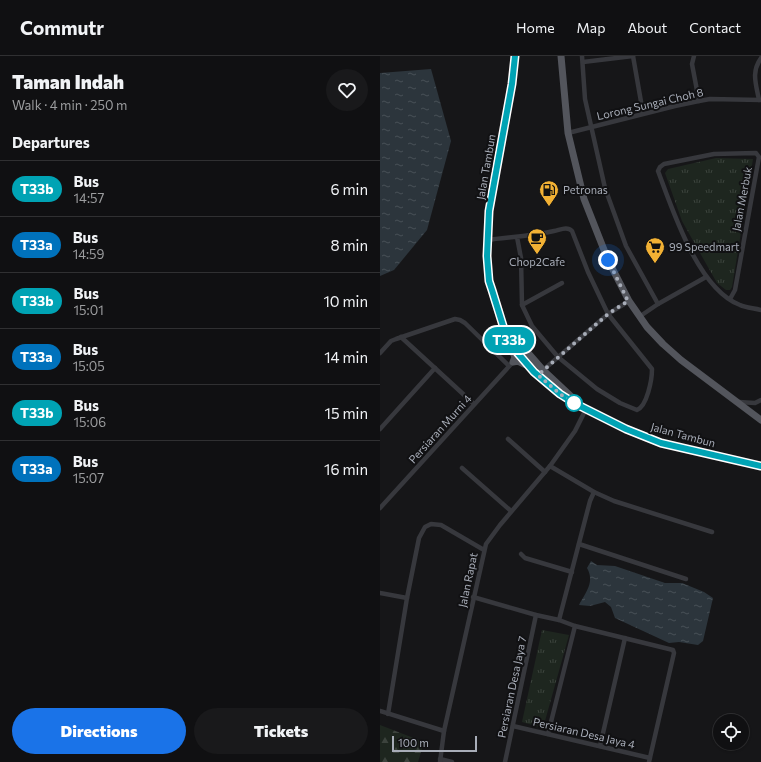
<!DOCTYPE html>
<html lang="en">
<head>
<meta charset="utf-8">
<style>
  body { margin:0; font-family:Commissioner,sans-serif; background:#19191b; color:#f1f3f6; height:100vh; display:flex; flex-direction:column; font-size:15px; white-space:nowrap }
  * { box-sizing:border-box; margin:0 }
  p { font-size:13px; color:#9c9d9f }
  .icon { flex:none; width:22px; height:22px; fill:none; stroke:currentColor; stroke-width:2; stroke-linecap:round; stroke-linejoin:round }
  .map { position:relative; flex:1; overflow:hidden }
  .details { display:flex; flex-direction:column; background:#101012; width:380px }
  .details>* { flex:none }
  .badge { padding:0 8px; border-radius:13px; font-size:14px; line-height:26px }
  .buttons { position:absolute; left:333px; top:658px; display:grid; gap:8px }
  .buttons a { display:grid; place-items:center; width:36px; height:36px; border-radius:50%; background:#101012; box-shadow:0 1px 3px #0004,0 0 0 1px #303032; font-size:20px }
  .scale { position:absolute; left:12px; bottom:10px; width:85px; box-sizing:border-box; padding-left:4px; border:2px solid #a8adb8; border-top:0; font-size:11px; line-height:14px; white-space:nowrap; color:#a8adb8; -webkit-text-stroke:3px #111113; paint-order:stroke }
  .you { position:absolute; width:20px; height:20px; margin:-10px; border:3px solid #fff; border-radius:50%; background:#1a73e8; box-shadow:0 0 0 6px #1a73e833 }
  .map>.badge { position:absolute; translate:-50% -50%; box-shadow:0 0 0 2px #fff }
  h2 { padding:0 12px; font-size:15px; line-height:36px }
  .round { display:grid; place-items:center; flex:none; width:42px; height:42px; border-radius:21px; background:#19191b }
  .summary { display:flex; align-items:center; justify-content:space-between; height:68px; padding:0 12px }
  h1 { font-size:19px; font-weight:800; line-height:30px }
  .primary-button { display:flex; gap:8px; margin-top:auto; padding:8px 12px }
  .primary-button a { flex:1; height:46px; border-radius:24px; background:#1a73e8; color:#fff; font-size:16px; font-weight:800; line-height:46px; text-align:center }
  .primary-button a+a { background:#19191b; color:#f1f3f6 }
  ul { padding:0; list-style:none }
  li { display:flex; align-items:center; gap:12px; height:56px; padding:0 12px; border-top:1px solid #303032 }
  li div { flex:1 }
  li b { display:block; font-size:15px }
  li em { font-style:normal }
  li .badge { min-width:44px; font-weight:700; text-align:center }
  header { display:flex; align-items:center; gap:24px; box-sizing:border-box; height:56px; padding:0 20px; background:#101012; border-bottom:1px solid #303032 }
  header strong { font-size:19px }
  nav { display:flex; gap:22px; margin-inline-start:auto; font-size:14px }
  main { display:flex; flex:1; min-height:0 }
  .map>svg:first-child { display:block }
  .forest { fill:url(#forest-firs) }
  .park { fill:url(#park-tufts) }
  .water { fill:url(#water-ripples) }
  .lines { fill:none; stroke-linecap:round; stroke-linejoin:round }
  .street { stroke:#37383d; stroke-width:4.5 }
  .primary { stroke:#53555c; stroke-width:7 }
  .line-casing { stroke:#fff; stroke-width:9 }
  .line { stroke:#00a3b4; stroke-width:6 }
  .walk { stroke:#a8adb8; stroke-width:4; stroke-dasharray:0 7.2 }
  .stop-dot { fill:#fff; stroke:#00a3b4; stroke-width:2 }
  .labels { text-anchor:middle; stroke-width:4; stroke-linejoin:round; paint-order:stroke }
  .street-label { font-size:11px; fill:#a8adb8; stroke:#111113 }
  .poi-label { font-size:11px; fill:#a8adb8; stroke:#111113; text-anchor:start }
</style>
</head>
<body>
<header>
<strong>Commutr</strong>
<nav><a>Home</a><a>Map</a><a>About</a><a>Contact</a></nav>
</header>
<main>
<section class="details">
<div class="summary"><div><h1>Taman Indah</h1><p>Walk · 4 min · 250 m</p></div><a class="round"><svg class="icon" aria-label="heart" viewBox="0 0 24 24"><path d="M12 20l-8-8c-3-5 5-10 8-4 3-6 11-1 8 4z"/></svg></a></div>
<h2>Departures</h2>
<ul>
<li><span class="badge" style="background:#00a3b4;color:#fff">T33b</span><div><b>Bus</b><p>14:57</p></div><em>6 min</em></li>
<li><span class="badge" style="background:#0072bc;color:#fff">T33a</span><div><b>Bus</b><p>14:59</p></div><em>8 min</em></li>
<li><span class="badge" style="background:#00a3b4;color:#fff">T33b</span><div><b>Bus</b><p>15:01</p></div><em>10 min</em></li>
<li><span class="badge" style="background:#0072bc;color:#fff">T33a</span><div><b>Bus</b><p>15:05</p></div><em>14 min</em></li>
<li><span class="badge" style="background:#00a3b4;color:#fff">T33b</span><div><b>Bus</b><p>15:06</p></div><em>15 min</em></li>
<li><span class="badge" style="background:#0072bc;color:#fff">T33a</span><div><b>Bus</b><p>15:07</p></div><em>16 min</em></li>
</ul>
<div class="primary-button"><a>Directions</a><a>Tickets</a></div>
</section>
<div class="map">
<svg width="381" height="706" viewBox="0 0 381 706">
  <defs>
    <pattern id="forest-firs" width="22" height="20" patternUnits="userSpaceOnUse"><rect width="22" height="20" fill="#1e261f"/><path d="M5 1l3.5 6h-7zM16 11l3.5 6h-7z" fill="#3c433d"/></pattern>
    <pattern id="park-tufts" width="24" height="20" patternUnits="userSpaceOnUse"><rect width="24" height="20" fill="#1e261f"/><path d="M3 7l-1-3M5 7V3M7 7l1-3M15 17l-1-3M17 17v-4M19 17l1-3" fill="none" stroke="#3c433d"/></pattern>
    <pattern id="water-ripples" width="26" height="14" patternUnits="userSpaceOnUse"><rect width="26" height="14" fill="#2c353c"/><path d="M2 4q2-2 4 0t4 0M15 11q2-2 4 0t4 0" fill="none" stroke="#485056"/></pattern>
  </defs>
  <rect width="100%" height="100%" fill="#161618"/>
  <polygon class="forest" points="0,669 44,686 38,706 0,706"/>
  <g class="park">
    <polygon points="336,102 373,103 352,231 350,234 346,234 337,227 302,165 285,117 288,113"/>
    <polygon points="162,574 189,579 163,672 142,666"/>
  </g>
  <g class="water">
    <polygon points="51,13 71,85 47,174 14,214 0,220 0,17"/>
    <path d="M211 505 217 509 235 510 285 527H302L324 536 333 542 323 585 318 589 299 586 289 587 235 562 231 551 225 546 210 550 199 549C206 536 215 526 207 512Z"/>
  </g>
  <g class="lines">
    <g class="street">
      <polyline points="202,0 205,43 225,132 246,190 278,248"/>
      <polyline points="253,0 263,57"/>
      <polyline points="314,0 312,8 319,45"/>
      <polyline points="203,6 253,0"/>
      <path d="M379 44C376 28 371 16 381 2"/>
      <polyline points="188,77 295,50 319,45 330,43 381,44"/>
      <path d="M107 184C130 181 152 180 174 175 180 174 187 170 192 175L208 216 228 258 272 313C272 324 267 350 257 354L240 347 217 333 178 301 152 270 142 249 141 202 137 181"/>
      <path d="M350 243 355 234 379 101 376 97 334 98 284 108 280 111 278 115C293 155 318 233 360 249 366 252 374 252 381 254"/>
      <polyline points="142,249 182,227"/>
      <polyline points="259,261 278,248 326,221"/>
      <polyline points="21,281 94,348"/>
      <polyline points="0,297 11,285 16,283 75,263 80,264 85,267 129,310"/>
      <polyline points="162,315 228,258 249,245"/>
      <polyline points="359,346 375,347 381,344"/>
      <polyline points="0,373 55,312"/>
      <polyline points="128,383 165,416"/>
      <polyline points="170,410 214,436 234,445 332,476"/>
      <polyline points="82,412 131,455"/>
      <polyline points="0,452 133,306"/>
      <polyline points="199,488 306,523"/>
      <polyline points="141,498 145,502 192,516"/>
      <polyline points="0,537 27,542"/>
      <polyline points="93,541 156,559 179,564 195,570 293,594 294,597 269,706"/>
      <polyline points="179,564 210,445 214,436"/>
      <polyline points="0,655 64,675"/>
      <polyline points="8,658 27,542 39,482 45,471 51,468 61,469 104,494"/>
      <polyline points="133,670 270,702"/>
      <polyline points="168,678 195,570"/>
      <polyline points="220,690 245,582"/>
      <polyline points="60,703 72,706"/>
      <polyline points="60,706 64,675 106,488 120,469 170,410 195,375 206,353"/>
      <polyline points="125,706 156,559"/>
    </g>
    <g class="primary">
      <polyline points="135,0 132,28 109,155 107,200 109,225 114,242 125,276 135,295 154,316 180,338 193,346 245,373 281,387 381,410"/>
      <polyline points="181,0 188,77 204,143 228,204 249,245 267,271 283,288 301,304 381,364"/>
      <polyline points="129,275 163,314 195,344"/>
      <polyline points="132,294 135,301 133,306 138,305 144,308"/>
    </g>
  </g>
  <g class="lines">
    <g class="line-casing">
      <polyline id="line" points="135,0 132,28 109,155 107,200 109,225 112,234 125,276 135,294 154,316 180,338 196,348 246,373 281,387 381,410"/>
    </g>
    <use href="#line" class="line"/>
    <polyline class="walk" points="194,347 180,338 158,319 228,258 248,245 228,204"/>
  </g>
  <defs>
    <g id="fuel-pin" transform="scale(1)"><path d="M0 17L-7.5 6A9.5 9.5 0 1 1 7.5 6Z" fill="#f2b134" stroke="#111113"/><path d="M-5.5-6h7V0h2V4h1.3V-2.5L3-4.5l.8-.8L6-3V5H2.5V1h-1V6h-7ZM-4.2-4.7v3.2H.2V-4.7Z" fill="#111"/></g>
    <g id="cafe-pin" transform="scale(1)"><path d="M0 17L-7.5 6A9.5 9.5 0 1 1 7.5 6Z" fill="#f2b134" stroke="#111113"/><path d="M-5.5-4.5H6V0H3Q3 3.5 0 3.5H-2.5Q-5.5 3.5-5.5 0ZM3-3.2v2h1.7v-2ZM-6 4.5H4V6H-6Z" fill="#111"/></g>
    <g id="supermarket-pin" transform="scale(1)"><path d="M0 17L-7.5 6A9.5 9.5 0 1 1 7.5 6Z" fill="#f2b134" stroke="#111113"/><path d="M-6-5.5h2.5l.6 2H6L4.5 2H-2.5L-4.4-4H-6ZM-1.5 3.2a1.3 1.3 0 1 0 .1 0ZM3 3.2a1.3 1.3 0 1 0 .1 0Z" fill="#111"/></g>
  </defs>
  <g fill-rule="evenodd">
    <use href="#fuel-pin" x="169" y="134"/>
    <use href="#cafe-pin" x="157" y="182"/>
    <use href="#supermarket-pin" x="275" y="191"/>
  </g>
  <circle class="stop-dot" cx="194" cy="347" r="8"/>
  <g class="labels">
    <g class="street-label">
      <text transform="translate(270 48) rotate(-13)" y="4">Lorong Sungai Choh 8</text>
      <text transform="translate(106 111) rotate(-80)" y="4">Jalan Tambun</text>
      <text transform="translate(362 143) rotate(-79)" y="4">Jalan Merbuk</text>
      <text transform="translate(60 373) rotate(-48)" y="4">Persiaran Murni 4</text>
      <text transform="translate(303 379) rotate(15)" y="4">Jalan Tambun</text>
      <text transform="translate(88 524) rotate(-78)" y="4">Jalan Rapat</text>
      <text transform="translate(132 631) rotate(-78)" y="4">Persiaran Desa Jaya 7</text>
      <text transform="translate(204 677) rotate(13)" y="4">Persiaran Desa Jaya 4</text>
    </g>
    <g class="poi-label">
      <text x="183" y="138">Petronas</text>
      <text x="289" y="195">99 Speedmart</text>
      <text x="157" y="210" text-anchor="middle">Chop2Cafe</text>
    </g>
  </g>
</svg>
<div class="buttons">
<a><svg class="icon" aria-label="locate" viewBox="0 0 24 24"><circle cx="12" cy="12" r="6"/><path d="M12 2v4M12 18v4M2 12h4M18 12h4"/></svg></a>
</div>
<div class="scale">100 m</div>
<div class="you" style="left:228px;top:204px"></div>
<b class="badge" style="left:129px;top:284px;background:#00a3b4;color:#fff">T33b</b>
</div>
</main>
</body>
</html>
